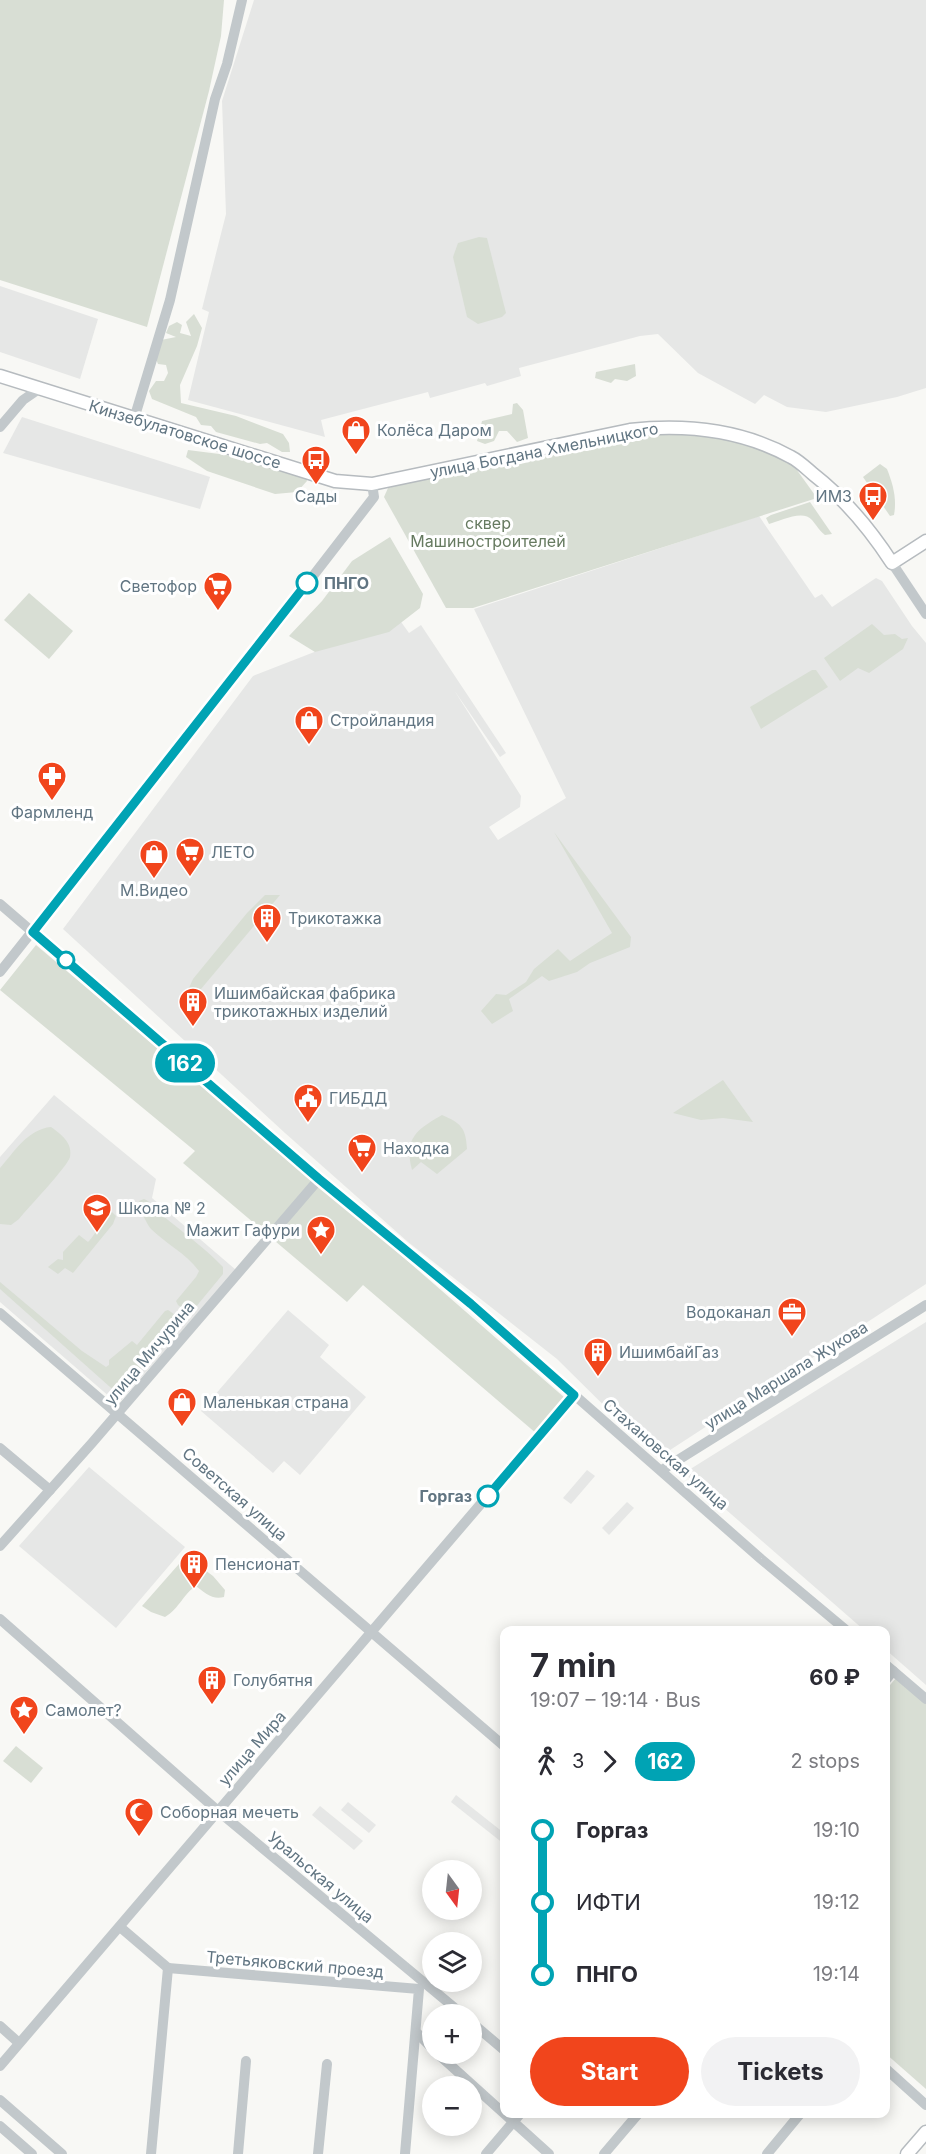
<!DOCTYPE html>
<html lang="en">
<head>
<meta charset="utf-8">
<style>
  body { margin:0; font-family:Inter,sans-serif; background:#f2f2f3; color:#2b2b33; height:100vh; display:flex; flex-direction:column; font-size:22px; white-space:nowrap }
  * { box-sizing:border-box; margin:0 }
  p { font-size:20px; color:#7c7c81 }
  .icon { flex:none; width:33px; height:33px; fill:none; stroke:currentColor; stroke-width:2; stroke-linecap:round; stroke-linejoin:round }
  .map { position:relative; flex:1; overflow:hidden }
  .drawer { position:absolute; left:500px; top:1626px; width:390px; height:492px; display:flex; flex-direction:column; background:#fff; border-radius:12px; box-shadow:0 3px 15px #0003 }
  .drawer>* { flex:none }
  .badge { padding:0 12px; border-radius:20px; font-size:21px; line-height:39px }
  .needle { width:39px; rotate:165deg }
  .tools { position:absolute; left:422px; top:1860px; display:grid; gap:12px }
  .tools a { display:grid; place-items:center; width:60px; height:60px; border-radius:50%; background:#fff; box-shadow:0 3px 15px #0003; font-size:30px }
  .map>.badge { position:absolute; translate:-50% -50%; box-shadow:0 0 0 3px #fff }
  .legs { display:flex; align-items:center; gap:9px; height:66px; padding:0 30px; font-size:20px }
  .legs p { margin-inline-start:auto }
  .head { display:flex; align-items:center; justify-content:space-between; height:102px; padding:0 30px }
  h1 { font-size:33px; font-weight:700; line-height:45px }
  .action { display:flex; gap:12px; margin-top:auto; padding:12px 30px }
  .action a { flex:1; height:69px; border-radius:36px; background:#f1451c; color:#fff; font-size:24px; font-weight:700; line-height:69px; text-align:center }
  .action a+a { background:#f2f2f3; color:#2b2b33 }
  ul { padding:0 30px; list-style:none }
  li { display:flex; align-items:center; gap:21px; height:72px; font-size:22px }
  li i { display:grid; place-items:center; width:9px; height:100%; margin:0 8px; background:currentColor }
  li i::after { content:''; width:15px; height:15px; margin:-8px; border:4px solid; border-radius:50%; background:#fff }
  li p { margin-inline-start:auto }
  li:first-child i { background:linear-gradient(#0000 50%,currentColor 0) }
  li:last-child i { background:linear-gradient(currentColor 50%,#0000 0) }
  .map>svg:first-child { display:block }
  .built { fill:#e6e7e6 }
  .green { fill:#d8ded4 }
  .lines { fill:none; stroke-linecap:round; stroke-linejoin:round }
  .major-casing { stroke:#b6bbbf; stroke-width:15 }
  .minor { stroke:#c2c8cb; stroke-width:10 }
  .major { stroke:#fff; stroke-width:12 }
  .line-1-casing { stroke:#fff; stroke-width:14 }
  .line-1 { stroke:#00a3b4; stroke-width:9 }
  .stop-1-dot { fill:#fff; stroke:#00a3b4; stroke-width:3 }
  .labels { text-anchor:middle; stroke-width:6; stroke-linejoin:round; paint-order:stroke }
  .poi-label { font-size:16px; fill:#617582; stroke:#fff; text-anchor:start }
  .street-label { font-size:16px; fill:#617582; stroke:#fff }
  .park-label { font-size:16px; fill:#667a60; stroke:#fff }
  .stop-label { font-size:16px; font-weight:bold; fill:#617582; stroke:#fff; text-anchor:start }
</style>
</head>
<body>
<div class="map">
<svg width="926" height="2154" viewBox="0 0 926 2154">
  <rect width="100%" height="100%" fill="#f8f8f5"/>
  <g class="built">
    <polygon points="254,0 926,0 926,388 897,397 826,412 787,407 764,395 755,404 698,373 658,334 640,336 519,368 521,376 487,386 485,383 430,398 428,392 321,420 325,437 188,400 209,312 202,309 226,214 222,101"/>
    <polygon points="0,286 98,319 80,379 0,352"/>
    <polygon points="22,417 210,477 200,509 3,453"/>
    <polygon points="759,516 815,598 822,594 832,607 876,578 882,581 912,626 926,643 926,1284 667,1452 652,1453 557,1359 408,1242 285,1133 63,929 253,676 399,619 409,633 421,625 506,753 500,757 454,690 521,796 520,807 489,827 498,840 566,798 474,609"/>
    <polygon points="54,1095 156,1179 152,1198 236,1270 118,1404 0,1302 0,1157"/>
    <polygon points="288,1310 329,1345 320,1357 366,1397 300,1475 284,1461 273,1473 201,1411"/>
    <polygon points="926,1322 926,1685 885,1649 885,1630 864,1630 684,1473"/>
    <polygon points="89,1467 185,1547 116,1628 19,1546"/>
    <polygon points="587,1470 595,1476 571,1504 563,1498"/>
    <polygon points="627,1502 634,1508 609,1535 602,1528"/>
    <polygon points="456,1795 504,1833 504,1844 451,1802"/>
    <polygon points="348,1802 376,1825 369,1833 341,1810"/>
    <polygon points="320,1806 363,1841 354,1850 312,1815"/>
  </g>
  <g class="green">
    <polygon points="0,0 224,0 221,36 209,91 147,327 0,280"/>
    <polygon points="479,237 487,238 506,313 502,317 478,324 467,317 453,257 458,243"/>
    <polygon points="194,314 202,328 197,346 180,385 181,403 236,416 283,434 289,443 290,452 282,452 267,443 260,444 216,432 211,426 201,425 196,417 152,399 149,391 156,381 164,381 168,373 166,365 158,364 156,359 161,340 176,337 166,333 169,326 177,322 182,325 180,333 191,336 186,322"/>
    <polygon points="635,364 636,376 627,381 615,379 611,383 595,378 596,372"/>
    <polygon points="517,403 523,410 528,438 517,442 507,431 499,431 494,441 485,444 477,441 482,421 512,414 513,404"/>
    <polygon points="693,432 730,437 789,459 817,498 473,608 446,608 384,497 388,488 448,472 634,434"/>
    <polygon points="188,450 227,455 306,477 307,481 297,492 275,494 207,471 186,457"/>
    <path d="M880 464 887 469C893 484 897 499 894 515L890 516 863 477Z"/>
    <path d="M810 502 832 534 825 535C819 530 817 526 812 520 803 509 780 521 769 524L766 518 771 515Z"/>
    <polygon points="390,537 423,594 420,608 389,632 315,652 289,636 322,601 352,561"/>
    <polygon points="29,593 73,631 49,659 4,620"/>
    <polygon points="872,624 884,635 895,634 902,639 908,638 903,649 869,673 858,668 840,681 824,658"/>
    <polygon points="812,670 816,670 828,687 761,729 750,707"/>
    <polygon points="554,832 631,937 630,947 590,963 577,972 549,981 542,976 509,999 513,1011 492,1024 481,1011 496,994 506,995 526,982 534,969 558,949 570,961 612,933"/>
    <polygon points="265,895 280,895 201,989 188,990 193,979 247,913"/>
    <polygon points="36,945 326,1190 565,1398 537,1434 363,1285 347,1302 183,1163 195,1151 0,990"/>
    <polygon points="723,1080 753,1122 723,1118 701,1120 673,1113"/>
    <path d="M442 1115C461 1123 466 1128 467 1149L437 1174 421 1162 412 1170C404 1138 416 1130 442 1115Z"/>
    <path d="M51 1127C61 1134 73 1143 70 1157 68 1166 27 1209 19 1219L11 1225 0 1224V1168C14 1152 28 1129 51 1127Z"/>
    <path d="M144 1199C152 1202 155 1209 161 1214 182 1232 204 1247 223 1267V1274L190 1314 178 1305 176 1301 196 1277 199 1271C186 1253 166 1244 151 1229 146 1223 144 1215 138 1209L139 1201Z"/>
    <path d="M112 1212 116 1216 113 1224 73 1273 65 1268 58 1274 48 1267 58 1259 63 1260V1252L79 1235 88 1242C98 1233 100 1217 112 1212Z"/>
    <polygon points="0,1282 82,1351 106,1367 109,1365 109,1360 132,1341 137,1345 165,1311 168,1310 181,1319 119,1395 0,1289"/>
    <path d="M186 1556 213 1576 225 1590 224 1597C212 1600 205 1593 196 1586 183 1594 180 1608 165 1617L151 1612 142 1606Z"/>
    <polygon points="896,1678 926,1704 926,2089 885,2053 885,1691"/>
    <polygon points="16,1746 43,1768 31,1783 3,1761"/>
  </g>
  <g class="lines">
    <g class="major-casing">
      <g id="major">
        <path d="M0 376 335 481 372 484 630 430C685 424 742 430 791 457 799 461 806 468 813 474 845 499 870 529 892 563L926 541"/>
        <polyline points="907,2154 926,2132"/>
      </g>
    </g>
    <g class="minor">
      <polyline points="134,419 170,300 215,99 227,64 242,0"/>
      <polyline points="0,427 23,400 39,389"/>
      <polyline points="892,563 926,614"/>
      <polyline points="0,904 319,1179 471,1304 761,1559 846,1630"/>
      <polyline points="0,972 272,629 374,497 372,484"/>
      <polyline points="0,1313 504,1746"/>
      <polyline points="0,1448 50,1490"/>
      <polyline points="662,1470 926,1305"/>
      <polyline points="0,1546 92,1443 319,1179"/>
      <polyline points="0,1619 218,1811 462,2014"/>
      <polyline points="885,1664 926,1699"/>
      <polyline points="885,1681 893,1671"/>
      <polyline points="120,1927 168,1968"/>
      <polyline points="168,1968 419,1989 405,2154"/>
      <polyline points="471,2022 504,2050"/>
      <polyline points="0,2026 19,2043"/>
      <polyline points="417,2033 432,2048"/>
      <polyline points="438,2054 549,2154"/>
      <polyline points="0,2066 574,1395"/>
      <polyline points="885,2068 926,2105"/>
      <polyline points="0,2100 62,2154"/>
      <polyline points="0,2126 32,2154"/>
      <polyline points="151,2154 168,1968"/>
      <polyline points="238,2154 246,2061"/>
      <polyline points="318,2154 327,2064"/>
      <polyline points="486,2154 520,2114"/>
      <polyline points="604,2154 638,2114"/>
      <polyline points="767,2154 800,2114"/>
    </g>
    <use href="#major" class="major"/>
  </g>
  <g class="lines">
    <g class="line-1-casing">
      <polyline id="line-1" points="307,583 33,932 319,1179 471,1304 574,1395 488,1496"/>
    </g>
    <use href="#line-1" class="line-1"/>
  </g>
  <defs>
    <g id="shop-pin" transform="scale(1.5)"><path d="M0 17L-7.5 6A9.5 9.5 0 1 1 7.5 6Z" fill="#f1451c" stroke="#fff"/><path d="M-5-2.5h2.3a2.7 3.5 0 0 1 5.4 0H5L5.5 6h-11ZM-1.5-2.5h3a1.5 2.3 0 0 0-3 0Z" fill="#fff"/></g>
    <g id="bus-pin" transform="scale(1.5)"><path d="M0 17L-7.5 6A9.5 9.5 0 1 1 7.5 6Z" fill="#f1451c" stroke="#fff"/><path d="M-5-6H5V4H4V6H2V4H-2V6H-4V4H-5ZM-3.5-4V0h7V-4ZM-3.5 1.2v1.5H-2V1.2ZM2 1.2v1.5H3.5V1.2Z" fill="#fff"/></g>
    <g id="supermarket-pin" transform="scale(1.5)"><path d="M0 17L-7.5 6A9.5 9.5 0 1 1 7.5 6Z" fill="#f1451c" stroke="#fff"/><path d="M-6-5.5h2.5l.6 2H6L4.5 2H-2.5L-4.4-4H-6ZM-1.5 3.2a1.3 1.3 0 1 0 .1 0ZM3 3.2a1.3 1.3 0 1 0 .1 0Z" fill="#fff"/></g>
    <g id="pharmacy-pin" transform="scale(1.5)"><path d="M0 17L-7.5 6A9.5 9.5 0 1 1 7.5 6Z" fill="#f1451c" stroke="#fff"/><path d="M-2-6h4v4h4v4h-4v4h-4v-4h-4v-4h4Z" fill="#fff"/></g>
    <g id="building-pin" transform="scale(1.5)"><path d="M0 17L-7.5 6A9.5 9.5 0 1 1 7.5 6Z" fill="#f1451c" stroke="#fff"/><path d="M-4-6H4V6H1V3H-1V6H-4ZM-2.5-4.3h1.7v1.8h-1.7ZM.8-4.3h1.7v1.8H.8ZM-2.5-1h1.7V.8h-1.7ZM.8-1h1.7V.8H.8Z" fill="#fff"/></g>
    <g id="civic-pin" transform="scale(1.5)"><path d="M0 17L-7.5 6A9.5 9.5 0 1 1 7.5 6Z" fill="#f1451c" stroke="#fff"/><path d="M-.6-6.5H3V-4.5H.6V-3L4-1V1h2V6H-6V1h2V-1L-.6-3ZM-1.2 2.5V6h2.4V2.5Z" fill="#fff"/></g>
    <g id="school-pin" transform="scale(1.5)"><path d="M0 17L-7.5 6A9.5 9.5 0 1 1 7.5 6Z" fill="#f1451c" stroke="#fff"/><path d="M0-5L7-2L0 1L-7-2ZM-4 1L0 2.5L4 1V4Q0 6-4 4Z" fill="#fff"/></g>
    <g id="sight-pin" transform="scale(1.5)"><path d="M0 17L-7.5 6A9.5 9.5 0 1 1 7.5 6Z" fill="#f1451c" stroke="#fff"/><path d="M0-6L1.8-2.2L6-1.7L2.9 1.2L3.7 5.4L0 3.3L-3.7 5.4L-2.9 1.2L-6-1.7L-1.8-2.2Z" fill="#fff"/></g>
    <g id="office-pin" transform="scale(1.5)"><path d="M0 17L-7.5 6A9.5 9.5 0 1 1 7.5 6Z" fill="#f1451c" stroke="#fff"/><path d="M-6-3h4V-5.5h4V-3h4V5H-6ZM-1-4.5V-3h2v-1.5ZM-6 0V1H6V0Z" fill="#fff"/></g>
    <g id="mosque-pin" transform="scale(1.5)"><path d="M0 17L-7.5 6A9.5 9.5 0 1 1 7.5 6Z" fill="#f1451c" stroke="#fff"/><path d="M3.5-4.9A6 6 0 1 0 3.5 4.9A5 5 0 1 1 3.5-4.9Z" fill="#fff"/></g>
  </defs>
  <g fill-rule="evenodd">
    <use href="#shop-pin" x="356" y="430"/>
    <use href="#bus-pin" x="316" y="460"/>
    <use href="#bus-pin" x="873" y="496"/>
    <use href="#supermarket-pin" x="218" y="586"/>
    <use href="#shop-pin" x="309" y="720"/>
    <use href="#pharmacy-pin" x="52" y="776"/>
    <use href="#supermarket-pin" x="190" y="852"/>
    <use href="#shop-pin" x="154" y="854"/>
    <use href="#building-pin" x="267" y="918"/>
    <use href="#building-pin" x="193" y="1002"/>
    <use href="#civic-pin" x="308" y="1098"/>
    <use href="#supermarket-pin" x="362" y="1148"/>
    <use href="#school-pin" x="97" y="1208"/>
    <use href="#sight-pin" x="321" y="1230"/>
    <use href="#office-pin" x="792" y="1312"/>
    <use href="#building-pin" x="598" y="1352"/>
    <use href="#shop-pin" x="182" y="1402"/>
    <use href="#building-pin" x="194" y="1564"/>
    <use href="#building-pin" x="212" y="1680"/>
    <use href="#sight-pin" x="24" y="1710"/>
    <use href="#mosque-pin" x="139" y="1812"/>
  </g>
  <g class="stop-1-dot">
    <circle cx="307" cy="583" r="10"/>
    <circle cx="66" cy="960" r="8"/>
    <circle cx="488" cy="1496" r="10"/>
  </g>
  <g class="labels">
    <g class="poi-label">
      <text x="377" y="436">Колёса Даром</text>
      <text x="316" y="502" text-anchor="middle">Сады</text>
      <text x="852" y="502" text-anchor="end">ИМЗ</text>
      <text x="197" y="592" text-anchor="end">Светофор</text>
      <text x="330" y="726">Стройландия</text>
      <text x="52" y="818" text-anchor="middle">Фармленд</text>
      <text x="211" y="858">ЛЕТО</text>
      <text x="154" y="896" text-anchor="middle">М.Видео</text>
      <text x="288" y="924">Трикотажка</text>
      <text x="214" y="999">Ишимбайская фабрика<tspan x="214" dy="18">трикотажных изделий</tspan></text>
      <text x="329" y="1104">ГИБДД</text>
      <text x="383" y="1154">Находка</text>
      <text x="118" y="1214">Школа № 2</text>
      <text x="300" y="1236" text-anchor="end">Мажит Гафури</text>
      <text x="771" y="1318" text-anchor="end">Водоканал</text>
      <text x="619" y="1358">ИшимбайГаз</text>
      <text x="203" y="1408">Маленькая страна</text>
      <text x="215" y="1570">Пенсионат</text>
      <text x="233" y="1686">Голубятня</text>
      <text x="45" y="1716">Самолет?</text>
      <text x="160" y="1818">Соборная мечеть</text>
    </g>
    <g class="street-label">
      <text transform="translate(185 434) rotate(17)" y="6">Кинзебулатовское шоссе</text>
      <text transform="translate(544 450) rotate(-11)" y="6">улица Богдана Хмельницкого</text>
      <text transform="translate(149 1353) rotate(-50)" y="6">улица Мичурина</text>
      <text transform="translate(786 1375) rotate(-32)" y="6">улица Маршала Жукова</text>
      <text transform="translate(666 1454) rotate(41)" y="6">Стахановская улица</text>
      <text transform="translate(235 1494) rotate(41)" y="6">Советская улица</text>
      <text transform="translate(252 1748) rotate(-49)" y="6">улица Мира</text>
      <text transform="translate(321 1877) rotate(40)" y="6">Уральская улица</text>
      <text transform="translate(295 1964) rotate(5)" y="6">Третьяковский проезд</text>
    </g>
    <g class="park-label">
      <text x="488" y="529">сквер<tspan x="488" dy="18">Машиностроителей</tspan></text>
    </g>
    <g class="stop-label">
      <text x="324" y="589">ПНГО</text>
      <text x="472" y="1502" text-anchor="end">Горгаз</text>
    </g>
  </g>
</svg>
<div class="tools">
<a><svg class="needle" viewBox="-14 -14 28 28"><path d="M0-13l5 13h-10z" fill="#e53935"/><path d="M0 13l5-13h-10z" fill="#7c7c81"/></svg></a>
<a><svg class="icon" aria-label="layers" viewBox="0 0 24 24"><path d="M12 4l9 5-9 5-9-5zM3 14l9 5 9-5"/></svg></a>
<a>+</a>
<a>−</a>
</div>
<b class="badge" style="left:185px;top:1063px;background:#00a3b4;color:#fff">162</b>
<section class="drawer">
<div class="head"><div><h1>7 min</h1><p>19:07 – 19:14 · Bus</p></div><b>60 ₽</b></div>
<div class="legs"><svg class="icon" aria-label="walk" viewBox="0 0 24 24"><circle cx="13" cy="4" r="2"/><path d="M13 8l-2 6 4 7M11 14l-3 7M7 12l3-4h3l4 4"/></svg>3<svg class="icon" aria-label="forward" viewBox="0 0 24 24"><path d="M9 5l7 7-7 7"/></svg><b class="badge" style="background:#00a3b4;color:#fff">162</b><p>2 stops</p></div>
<ul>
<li><i style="color:#00a3b4"></i><b>Горгаз</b><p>19:10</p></li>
<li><i style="color:#00a3b4"></i><span>ИФТИ</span><p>19:12</p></li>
<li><i style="color:#00a3b4"></i><b>ПНГО</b><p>19:14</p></li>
</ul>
<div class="action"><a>Start</a><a>Tickets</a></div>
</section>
</div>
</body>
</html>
